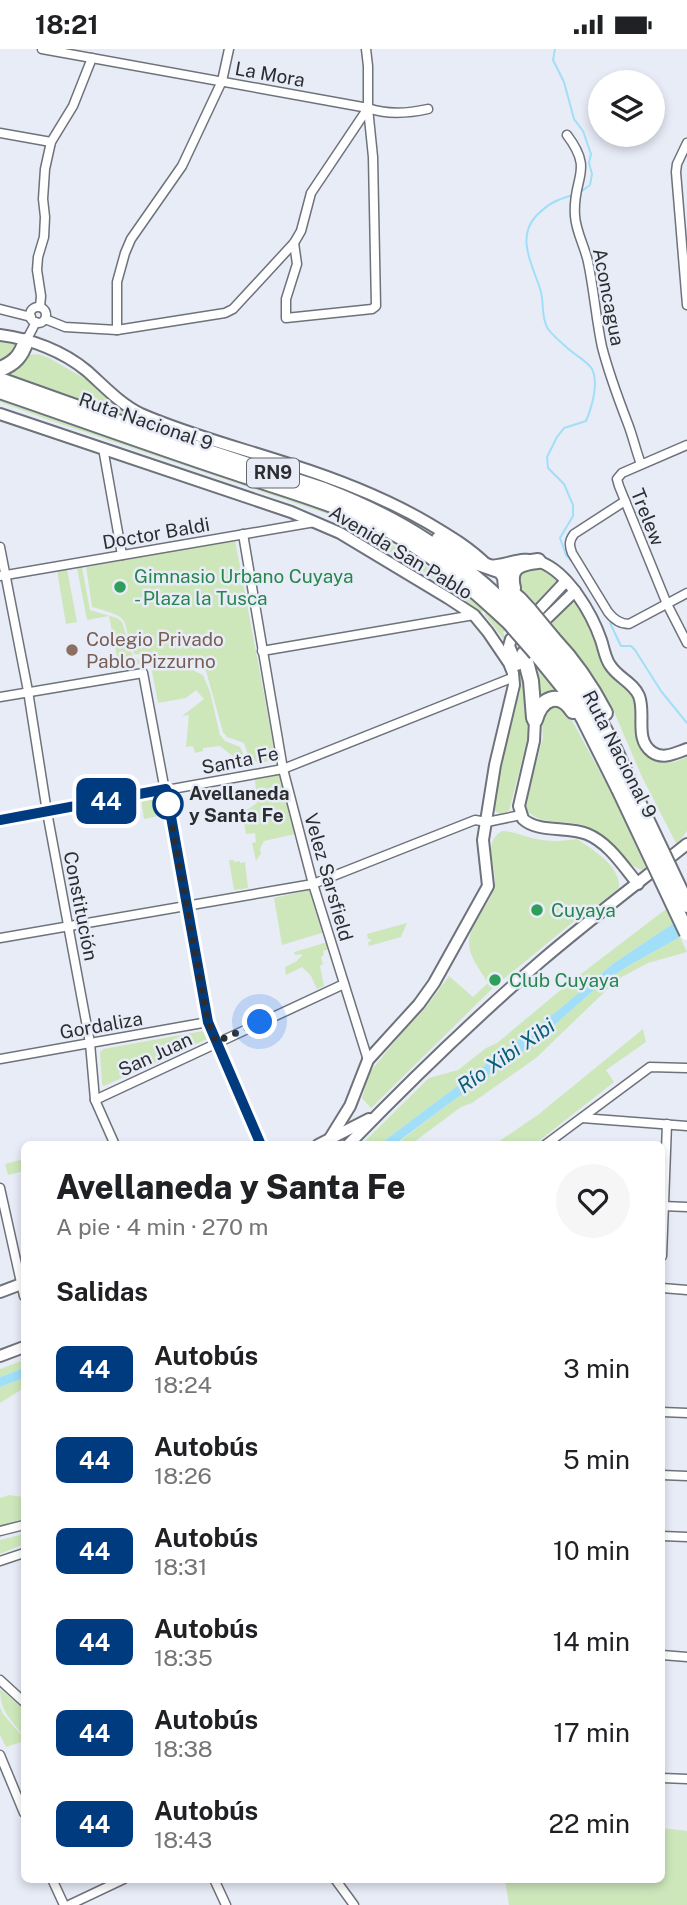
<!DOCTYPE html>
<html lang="es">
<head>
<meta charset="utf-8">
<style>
  body { margin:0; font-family:"Public Sans",sans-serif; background:#f6f6f6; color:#202124; height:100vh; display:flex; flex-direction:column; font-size:26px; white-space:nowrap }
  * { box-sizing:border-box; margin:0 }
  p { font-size:23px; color:#757577 }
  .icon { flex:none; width:38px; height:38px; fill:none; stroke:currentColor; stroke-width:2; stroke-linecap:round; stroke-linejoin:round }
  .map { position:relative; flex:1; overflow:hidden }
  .drawer { position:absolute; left:21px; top:1092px; width:644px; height:742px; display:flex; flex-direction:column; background:#fff; border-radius:10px; box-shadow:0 4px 10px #0003 }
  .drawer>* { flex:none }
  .badge { padding:0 14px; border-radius:10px; font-size:24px; line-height:46px }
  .fabs { position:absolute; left:588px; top:21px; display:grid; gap:14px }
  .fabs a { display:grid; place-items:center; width:77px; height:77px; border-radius:50%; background:#fff; box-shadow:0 4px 10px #0003; font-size:35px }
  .you { position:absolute; width:35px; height:35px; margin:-18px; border:5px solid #fff; border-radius:50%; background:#1a73e8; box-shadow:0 0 0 10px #1a73e833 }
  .map>.badge { position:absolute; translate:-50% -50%; box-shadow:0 0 0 4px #fff }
  h2 { padding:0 35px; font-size:26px; line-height:63px }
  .round { display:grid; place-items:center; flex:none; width:74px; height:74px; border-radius:37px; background:#f6f6f6 }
  .overview { display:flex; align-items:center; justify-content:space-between; height:119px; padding:0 35px }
  h1 { font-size:33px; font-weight:800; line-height:52px }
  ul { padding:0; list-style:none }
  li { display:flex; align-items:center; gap:21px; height:91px; padding:0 35px }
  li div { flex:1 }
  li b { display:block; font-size:26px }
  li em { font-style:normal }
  li .badge { min-width:77px; font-weight:700; text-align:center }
  .status { display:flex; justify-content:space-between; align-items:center; height:49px; padding:0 35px; background:#fff; direction:ltr }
  .status svg { height:19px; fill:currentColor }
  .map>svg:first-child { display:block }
  .green { fill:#cde7bb }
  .water { fill:#a0dff7 }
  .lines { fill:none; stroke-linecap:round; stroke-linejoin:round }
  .stream { stroke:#a0dff7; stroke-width:2 }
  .street-casing { stroke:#6e727b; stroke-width:11 }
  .secondary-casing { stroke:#6e727b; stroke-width:14 }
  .highway-casing { stroke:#6e727b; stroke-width:18 }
  .street { stroke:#fff; stroke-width:8 }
  .secondary { stroke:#fff; stroke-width:10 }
  .highway { stroke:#fff; stroke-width:14 }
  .highway-bridge-casing { stroke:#6e727b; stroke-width:18; stroke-linecap:butt }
  .highway-bridge { stroke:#fff; stroke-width:14 }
  .line-casing { stroke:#fff; stroke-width:16 }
  .line { stroke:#003b80; stroke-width:10 }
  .walk { stroke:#2c2d31; stroke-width:7; stroke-dasharray:0 12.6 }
  .leisure-dot { fill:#2e9e5b; stroke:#e8ecf7; stroke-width:2.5 }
  .education-dot { fill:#8d6e63; stroke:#e8ecf7; stroke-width:2.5 }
  .stop-dot { fill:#fff; stroke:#003b80; stroke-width:3.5 }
  .labels { text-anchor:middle; stroke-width:5; stroke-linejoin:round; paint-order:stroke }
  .shield { fill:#e8ecf7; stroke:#64666c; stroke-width:2 }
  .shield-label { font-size:18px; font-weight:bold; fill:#2c2d31 }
  .street-label { font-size:19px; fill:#2c2d31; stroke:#e8ecf7 }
  .leisure-label { font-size:19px; fill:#27864d; stroke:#e8ecf7; text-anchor:start }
  .education-label { font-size:19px; fill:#785e54; stroke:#e8ecf7; text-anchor:start }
  .stop-label { font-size:19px; font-weight:bold; fill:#2c2d31; stroke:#e8ecf7; text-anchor:start }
  .water-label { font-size:21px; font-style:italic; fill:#0a6077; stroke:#e8ecf7 }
</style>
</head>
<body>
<div class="status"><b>18:21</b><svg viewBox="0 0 49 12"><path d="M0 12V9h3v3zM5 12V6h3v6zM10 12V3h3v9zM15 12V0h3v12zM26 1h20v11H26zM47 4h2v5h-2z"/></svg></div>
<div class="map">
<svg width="687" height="1856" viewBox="0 0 687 1856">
  <rect width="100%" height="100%" fill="#e8ecf7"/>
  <g class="green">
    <polygon points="0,292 16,295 19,298 0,315"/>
    <polygon points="38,305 49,309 89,332 121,362 145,374 187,390 11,328 9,324 28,306"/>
    <path d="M0 346 60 370 311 455C374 481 430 517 483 560L482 564C450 539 417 518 382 498 363 486 346 474 325 464L46 370 0 353Z"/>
    <path d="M234 491H235L276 709 274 711 258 714 248 706 244 694 227 688 223 683 206 622 181 609 134 605C120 568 135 570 92 558L86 518Z"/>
    <polygon points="538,516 551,525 558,534 535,560 516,539 513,526"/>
    <polygon points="82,518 90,561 117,569 122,573 133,608 140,611 180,615 203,626 210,643 220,686 225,692 240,698 245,709 253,715 242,717 239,712 220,697 203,699 203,702 195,704 193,697 186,698 189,666 182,667 204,650 196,641 186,649 158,654 151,617 145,614 119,619 109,567 87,571 77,519"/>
    <polygon points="67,520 77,573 66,575 57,522"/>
    <polygon points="572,553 578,554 636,651 637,689 644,704 651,710 661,714 675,713 687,708 687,782 677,796 642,728 612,658 586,619 550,576"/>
    <polygon points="486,563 506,581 503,583 508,596 485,566"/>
    <polygon points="530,604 560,642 540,650"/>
    <polygon points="519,606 526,631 529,678 526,696 509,762 501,766 493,760 492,751 515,655 520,644"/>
    <path d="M554 658 561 659 569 666 614 749 646 819 643 821C630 820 608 789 592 780 571 768 546 779 528 763L526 757 527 748 543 688 542 675 547 663Z"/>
    <polygon points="277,725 281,729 295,785 264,792 260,800 261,804 256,812 252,794 256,793 255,784 246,785 242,764 257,754 255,730"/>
    <polygon points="158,747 161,749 164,766 144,770 141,750"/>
    <path d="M502 782C514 782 525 788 536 790 550 793 564 792 577 790 593 801 621 817 619 839L597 857 595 855 494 938 371 1059 362 1049 370 1023 406 979 423 962 449 927 473 948 488 934C481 922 469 908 469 894 469 873 489 858 494 839 499 819 480 795 502 782Z"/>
    <polygon points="229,811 234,811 234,813 240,812 240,814 245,813 248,839 234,841"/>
    <polygon points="309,841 313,843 325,883 282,896 274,849"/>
    <polygon points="666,860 674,874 667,879 614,914 556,963 380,1095 361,1096 429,1029 458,1021 486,999 497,994 569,934"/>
    <polygon points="407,874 401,888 369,897 368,893 371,892 371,890 368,890 367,885"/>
    <polygon points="680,888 687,903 648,914 618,930 536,1009 472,1054 461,1058 414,1093 416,1095 395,1096 443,1059 533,995 602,934 628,917"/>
    <polygon points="328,893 329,900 323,902 324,906 321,908 323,915 320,917 324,937 317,940 311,927 302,918 286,926 285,918 297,912 298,910 302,907 301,905 295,906 294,903"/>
    <polygon points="643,980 646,993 606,1021 614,1033 535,1095 495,1095 539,1065"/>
    <polygon points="203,982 207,984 207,990 104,1037 102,1035 100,1003 103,1000"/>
    <polygon points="24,1110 24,1122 8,1126 5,1115"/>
    <polygon points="24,1311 24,1319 0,1328 0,1320"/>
    <polygon points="24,1329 24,1339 0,1354 0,1338"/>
    <polygon points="9,1446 24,1448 24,1471 0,1478 0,1449"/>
    <polygon points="24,1485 24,1495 0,1505 0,1491"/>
    <path d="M0 1640 18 1655 24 1657V1687C11 1671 0 1662 0 1640Z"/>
    <polygon points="0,1658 3,1665 24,1689 21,1691 22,1693 6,1698 0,1686"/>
    <polygon points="662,1779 687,1782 687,1856 509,1856 505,1831 662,1830"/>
  </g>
  <g class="water">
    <polygon points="674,874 680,888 628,917 602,934 533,995 443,1059 395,1095 380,1095 556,963 614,914"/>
    <polygon points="24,1319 24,1329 0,1338 0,1328"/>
  </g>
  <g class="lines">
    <g class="stream">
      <polyline points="555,0 553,11 564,33 574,70 583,82 591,105 589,114 592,125 590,136 578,145"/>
      <path d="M573 146C556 151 549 154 536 167 515 190 534 218 541 243 544 255 541 269 548 280 554 288 564 296 571 302 578 308 587 312 592 320 599 334 592 358 586 372L564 379 557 388 547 408 548 419 564 435 573 456V467L560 489 566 506 576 517"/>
      <polyline points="610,574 621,597 631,597 635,601 661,642 687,674"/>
    </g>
    <g class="street-casing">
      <g id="street">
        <path d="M42 0 368 59C387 66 410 64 428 60"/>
        <polyline points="0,84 51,93"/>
        <path d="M567 86C595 123 572 128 575 167 576 183 585 198 588 213 594 241 596 270 602 298 609 325 618 349 628 375 633 388 636 402 641 415"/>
        <polyline points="687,94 677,115 676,123 687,256"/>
        <polyline points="294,194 297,215 286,250 286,269 372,260 376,257 373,108 368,59 368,17 366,0"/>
        <polyline points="40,258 41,247 37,221 38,208 44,188 45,168 43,150 45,120 51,93 73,57 92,9"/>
        <circle cx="38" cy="266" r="8"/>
        <polyline points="0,260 31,268"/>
        <polyline points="45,270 65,278 117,281 225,264 233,260 294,194 301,182 311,144 368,59"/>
        <polyline points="117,281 117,233 125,204 131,190 182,117 222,32 229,0"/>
        <polyline points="26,292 36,273"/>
        <polyline points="687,396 622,424 617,430 619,437 667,555 687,594"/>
        <polyline points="103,399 122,506"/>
        <path d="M625 452 574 485C569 492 569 496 572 504L608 563C614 571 620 575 629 575L687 544"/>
        <polyline points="243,485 283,720 313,835 368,1011"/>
        <polyline points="0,498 28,642 47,763 90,994 95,1051 115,1096"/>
        <polyline points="0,527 315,473"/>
        <polyline points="262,602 474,566"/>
        <polyline points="0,648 143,624 208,973 261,1096"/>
        <polyline points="0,771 283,720 514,628"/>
        <polyline points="0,889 313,835 475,771 487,773 521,766"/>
        <polyline points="0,1010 208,973"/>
        <polyline points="95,1051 344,935"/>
        <polyline points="582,1069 687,1077"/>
        <polyline points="545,1096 650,1018 687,1019"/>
        <polyline points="0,1139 24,1247"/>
        <polyline points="662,1157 687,1158"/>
        <polyline points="662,1207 667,1075"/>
        <polyline points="662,1239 687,1241"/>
        <polyline points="662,1363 687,1364"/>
        <polyline points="662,1426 687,1427"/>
        <polyline points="0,1482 24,1476"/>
        <polyline points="662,1487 687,1488"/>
        <polyline points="0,1512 24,1504"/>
        <polyline points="662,1606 687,1608"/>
        <polyline points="0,1631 24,1653"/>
        <polyline points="0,1706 24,1764"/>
        <polyline points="662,1729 687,1730"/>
        <polyline points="52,1830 64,1856"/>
        <polyline points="214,1830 226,1856"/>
        <polyline points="335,1830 354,1856"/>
        <polyline points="69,1856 124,1830"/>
      </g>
    </g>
    <g class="secondary-casing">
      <g id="secondary">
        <path d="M0 286C31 290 63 302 87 322 104 337 120 355 141 365 189 386 241 399 292 416 339 431 385 449 428 474 450 487 470 499 488 517 507 517 522 506 540 513 568 523 592 565 601 591 604 600 605 609 610 616 618 629 633 633 639 647 646 665 634 690 652 703 663 711 675 704 687 700"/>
        <polyline points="0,365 291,463 340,484 448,549 474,566 488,583 509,614 513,624 514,636 495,716 483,791 488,837 434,934 419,955 368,1011 350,1057 329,1091"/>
        <polyline points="535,565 566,532"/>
        <polyline points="543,573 575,542"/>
        <polyline points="511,590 509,597 517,616"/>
        <path d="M535 671 534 692 519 757 523 770C538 784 568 777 587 785 609 794 623 817 638 835"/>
        <polyline points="318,1096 369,1070"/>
        <path d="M348 1096C410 1032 474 970 541 912 589 871 638 834 687 795"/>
        <polyline points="0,1243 24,1234"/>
        <polyline points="0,1307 24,1298"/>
      </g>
    </g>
    <g class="highway-casing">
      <g id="highway">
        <path d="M0 320C15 314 21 307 26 292"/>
        <path d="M0 331 129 377 324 441C403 471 458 508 518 568"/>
        <path d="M0 342C79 369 158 398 237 424 293 443 350 458 401 488 442 512 476 542 510 574"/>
        <polyline points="439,490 478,514 501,522 505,528 506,539 519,550 529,561"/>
        <path d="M513 539C508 518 519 514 538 512"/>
        <path d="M553 590C574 612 591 637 605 664"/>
        <path d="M544 597C581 637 610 684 629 734"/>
        <polyline points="536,604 570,646 584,670 619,740"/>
        <polyline points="524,605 531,632 534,669"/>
        <path d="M535 671C541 649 559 641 573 662"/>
      </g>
    </g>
    <use href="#street" class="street"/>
    <use href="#secondary" class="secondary"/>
    <use href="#highway" class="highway"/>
    <g class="highway-bridge-casing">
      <g id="highway-bridge">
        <polyline points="529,561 553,590"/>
        <polyline points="518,568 544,597"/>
        <polyline points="510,574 536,604"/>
        <polyline points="629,734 687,856"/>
        <polyline points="619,740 687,884"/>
      </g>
    </g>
    <use href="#highway-bridge" class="highway-bridge"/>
  </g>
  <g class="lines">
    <g class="line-casing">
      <polyline id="line" points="0,771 166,740 208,973 261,1096"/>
    </g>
    <use href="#line" class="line"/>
    <polyline class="walk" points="168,755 208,973 216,993 260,973"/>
  </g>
  <g class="leisure-dot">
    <circle cx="120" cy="538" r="7"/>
    <circle cx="537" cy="861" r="7"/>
    <circle cx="495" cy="931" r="7"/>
  </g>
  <circle class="education-dot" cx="72" cy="601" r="7"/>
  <circle class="stop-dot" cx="168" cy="755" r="14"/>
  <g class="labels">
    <rect class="shield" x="247" y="409.5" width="52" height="29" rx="5"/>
    <g class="shield-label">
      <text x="273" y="430">RN9</text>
    </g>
    <g class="street-label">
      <text transform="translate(270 25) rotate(10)" y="7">La Mora</text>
      <text transform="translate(609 248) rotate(79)" y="7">Aconcagua</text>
      <text transform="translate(146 372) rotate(19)" y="7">Ruta Nacional 9</text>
      <text transform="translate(648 468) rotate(68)" y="7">Trelew</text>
      <text transform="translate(156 484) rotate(-10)" y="7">Doctor Baldi</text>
      <text transform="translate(401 503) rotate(31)" y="7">Avenida San Pablo</text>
      <text transform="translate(620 705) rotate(63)" y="7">Ruta Nacional 9</text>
      <text transform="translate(240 711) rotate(-11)" y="7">Santa Fe</text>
      <text transform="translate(329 828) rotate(74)" y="7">Velez Sarsfield</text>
      <text transform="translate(81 857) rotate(79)" y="7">Constitución</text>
      <text transform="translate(101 976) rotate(-10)" y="7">Gordaliza</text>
      <text transform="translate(155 1005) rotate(-25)" y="7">San Juan</text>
    </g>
    <g class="leisure-label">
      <text x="134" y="534">Gimnasio Urbano Cuyaya<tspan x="134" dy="22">- Plaza la Tusca</tspan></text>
      <text x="551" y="868">Cuyaya</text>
      <text x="509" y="938">Club Cuyaya</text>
    </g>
    <g class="education-label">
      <text x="86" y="597">Colegio Privado<tspan x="86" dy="22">Pablo Pizzurno</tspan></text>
    </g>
    <g class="stop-label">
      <text x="189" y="751">Avellaneda<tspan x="189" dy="22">y Santa Fe</tspan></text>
    </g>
    <g class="water-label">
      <text transform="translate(506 1007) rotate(-35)" y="7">Río Xibi Xibi</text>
    </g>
  </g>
</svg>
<div class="fabs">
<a><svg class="icon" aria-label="layers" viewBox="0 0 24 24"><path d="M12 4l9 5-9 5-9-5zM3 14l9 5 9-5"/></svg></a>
</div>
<div class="you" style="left:260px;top:973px"></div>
<b class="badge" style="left:106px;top:752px;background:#003b80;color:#fff">44</b>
<section class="drawer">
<div class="overview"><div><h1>Avellaneda y Santa Fe</h1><p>A pie · 4 min · 270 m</p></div><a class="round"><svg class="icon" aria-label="heart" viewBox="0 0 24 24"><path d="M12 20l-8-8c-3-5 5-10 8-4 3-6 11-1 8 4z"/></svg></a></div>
<h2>Salidas</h2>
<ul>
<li><span class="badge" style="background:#003b80;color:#fff">44</span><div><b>Autobús</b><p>18:24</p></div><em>3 min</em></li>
<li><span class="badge" style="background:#003b80;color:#fff">44</span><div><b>Autobús</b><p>18:26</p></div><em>5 min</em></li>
<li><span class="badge" style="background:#003b80;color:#fff">44</span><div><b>Autobús</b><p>18:31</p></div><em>10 min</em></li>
<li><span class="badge" style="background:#003b80;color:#fff">44</span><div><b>Autobús</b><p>18:35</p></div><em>14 min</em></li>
<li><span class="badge" style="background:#003b80;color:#fff">44</span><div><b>Autobús</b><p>18:38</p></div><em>17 min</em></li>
<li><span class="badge" style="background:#003b80;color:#fff">44</span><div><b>Autobús</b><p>18:43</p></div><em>22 min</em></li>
</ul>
</section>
</div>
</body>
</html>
